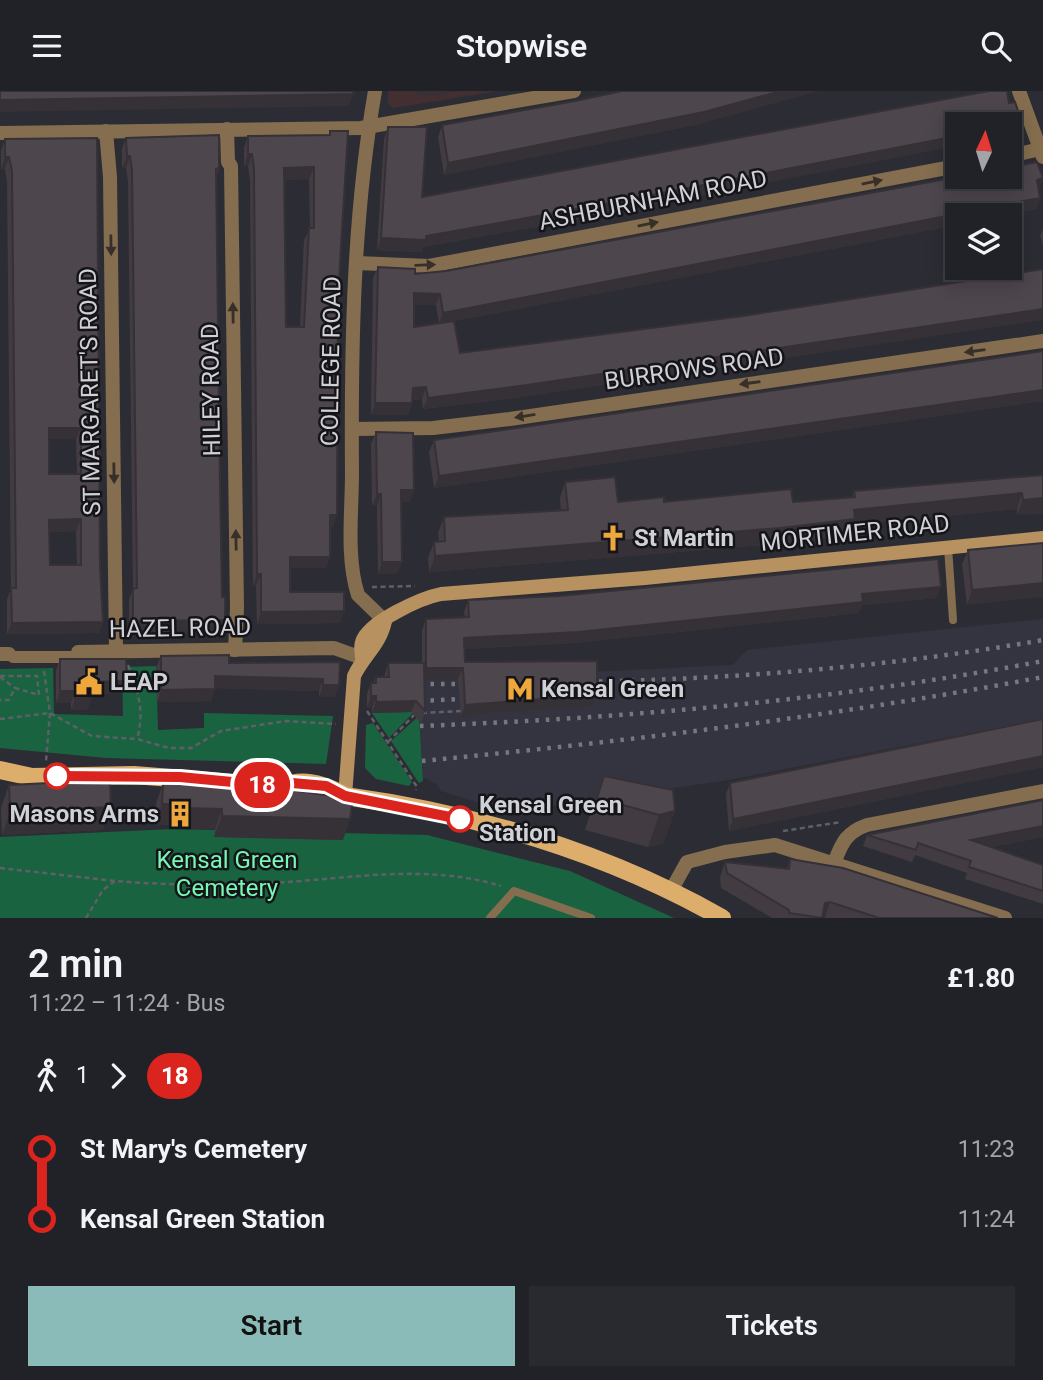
<!DOCTYPE html>
<html lang="en">
<head>
<meta charset="utf-8">
<style>
  body { margin:0; font-family:Roboto,sans-serif; background:#292a2f; color:#f1f3f6; height:100vh; display:flex; flex-direction:column; font-size:26px; white-space:nowrap }
  * { box-sizing:border-box; margin:0 }
  p { font-size:23px; color:#a2a4a7 }
  .icon { flex:none; width:38px; height:38px; fill:none; stroke:currentColor; stroke-width:2; stroke-linecap:round; stroke-linejoin:round }
  .map { position:relative; height:827px; overflow:hidden }
  .drawer { display:flex; flex-direction:column; background:#212227; flex:1 }
  .drawer>* { flex:none }
  .badge { padding:0 14px; border-radius:23px; font-size:24px; line-height:46px }
  .needle { width:46px; rotate:4deg }
  .controls { position:absolute; left:945px; top:21px; display:grid; gap:14px }
  .controls a { display:grid; place-items:center; width:77px; height:77px; border-radius:0px; background:#212227; box-shadow:0 4px 18px #0003,0 0 0 2px #3e3f44; font-size:35px }
  .map>.badge { position:absolute; translate:-50% -50%; box-shadow:0 0 0 4px #fff }
  .legs { display:flex; align-items:center; gap:10px; height:77px; padding:0 28px; font-size:23px }
  .legs p { margin-inline-start:auto }
  .overview { display:flex; align-items:center; justify-content:space-between; height:119px; padding:0 28px }
  h1 { font-size:38px; font-weight:600; line-height:52px }
  .button { display:flex; gap:14px; margin-top:auto; padding:14px 28px }
  .button a { flex:1; height:80px; border-radius:0px; background:#8bbbb9; color:#111; font-size:28px; font-weight:600; line-height:80px; text-align:center }
  .button a+a { background:#292a2f; color:#f1f3f6 }
  ul { padding:0 28px; list-style:none }
  li { display:flex; align-items:center; gap:24px; height:70px; font-size:26px }
  li i { display:grid; place-items:center; width:10px; height:100%; margin:0 9px; background:currentColor }
  li i::after { content:''; width:18px; height:18px; margin:-9px; border:5px solid; border-radius:50%; background:#212227 }
  li p { margin-inline-start:auto }
  li:first-child i { background:linear-gradient(#0000 50%,currentColor 0) }
  li:last-child i { background:linear-gradient(currentColor 50%,#0000 0) }
  header { display:flex; justify-content:space-between; align-items:center; height:91px; padding:0 28px; background:#212227; font-size:32px; font-weight:600 }
  .map>svg:first-child { display:block }
  .built { fill:#343441 }
  .education { fill:#432f31 }
  .green { fill:#1a6341 }
  .lines { fill:none; stroke-linecap:round; stroke-linejoin:round }
  .path { stroke:#5f6066; stroke-width:2.5; stroke-dasharray:5 3.5; stroke-linecap:butt }
  .service { stroke:#856e4f; stroke-width:8 }
  .pedestrian { stroke:#856e4f; stroke-width:12 }
  .minor { stroke:#856e4f; stroke-width:14 }
  .secondary { stroke:#b79160; stroke-width:14 }
  .primary { stroke:#ddad6c; stroke-width:18 }
  .rail { stroke:#77787e; stroke-width:4.5; stroke-dasharray:3.5 7; stroke-linecap:butt }
  .wall { fill:#423c42; fill-rule:evenodd }
  .shaded-wall { fill:#363136 }
  .building { fill:#4d464d; stroke:#363136; stroke-width:2; fill-rule:evenodd }
  .oneway { fill:#373029 }
  .line-1-casing { stroke:#fff; stroke-width:16 }
  .line-1 { stroke:#dc241f; stroke-width:10 }
  .stop-1-dot { fill:#fff; stroke:#dc241f; stroke-width:3.5 }
  .labels { text-anchor:middle; stroke-width:5; stroke-linejoin:round; paint-order:stroke }
  .street-label { font-size:24px; fill:#d0d1d6; stroke:#151519 }
  .poi-label { font-size:24px; font-weight:bold; fill:#d0d1d6; stroke:#151519; text-anchor:start }
  .stop-label { font-size:24px; font-weight:bold; fill:#d0d1d6; stroke:#151519; text-anchor:start }
  .park-label { font-size:24px; fill:#78f7b5; stroke:#151519 }
</style>
</head>
<body>
<header><svg class="icon" aria-label="menu" viewBox="0 0 24 24"><path d="M4 6h16M4 12h16M4 18h16"/></svg>Stopwise<svg class="icon" aria-label="search" viewBox="0 0 24 24"><circle cx="10" cy="10" r="6"/><path d="M15 15l6 6"/></svg></header>
<div class="map">
<svg width="1043" height="827" viewBox="0 0 1043 827">
  <rect width="100%" height="100%" fill="#2c2d34"/>
  <polygon class="built" points="1043,528 1043,628 728,689 523,719 522,725 441,700 437,693 423,686 419,626 412,623 411,582 593,581 733,574 747,559"/>
  <polygon class="education" points="388,0 499,0 393,17 388,12"/>
  <g class="green">
    <polygon points="156,575 158,639 204,637 204,622 333,625 326,673 106,667 0,657 0,578 53,577 54,623 123,625 122,576"/>
    <polygon points="412,617 412,623 389,647 372,622 403,621"/>
    <polygon points="419,625 423,690 419,692 391,650"/>
    <polygon points="373,632 412,691 409,695 376,688 365,677 366,634"/>
    <polygon points="173,738 427,744 570,780 674,827 0,827 0,746"/>
  </g>
  <g class="lines">
    <g class="path">
      <polyline points="372,496 415,495"/>
      <path d="M128 574C138 601 145 620 137 648"/>
      <polyline points="44,580 50,622 46,670"/>
      <polyline points="0,585 37,585 39,604 15,597 9,609 0,609"/>
      <polyline points="0,586 15,597"/>
      <polyline points="367,620 417,696 416,699"/>
      <polyline points="422,622 461,620"/>
      <polyline points="0,628 50,622 92,645 137,648 169,657 191,657 221,640 286,630 336,633"/>
      <polyline points="388,651 414,624"/>
      <polyline points="783,740 841,731"/>
      <polyline points="0,777 115,790"/>
      <path d="M86 827 103 799 115 790C166 794 220 795 271 792 347 788 427 772 501 795"/>
    </g>
    <g class="service">
      <polyline points="948,456 953,529"/>
      <polyline points="490,827 514,800 591,827"/>
    </g>
    <polyline class="pedestrian" points="9,563 13,566 75,566 78,561"/>
    <g class="minor">
      <path d="M375 0C353 126 351 255 352 382 352 421 346 467 358 504L385 530"/>
      <polyline points="1019,0 1043,66"/>
      <polyline points="227,38 228,71 231,75 237,517 235,559"/>
      <polyline points="106,40 110,86 116,561"/>
      <polyline points="0,42 361,37 574,0"/>
      <polyline points="1010,65 1040,58"/>
      <polyline points="357,172 429,175 957,75"/>
      <polyline points="352,338 433,337 510,328 1043,250"/>
      <polyline points="78,561 334,557 362,567"/>
      <polyline points="0,563 9,563"/>
      <path d="M835 770C842 751 847 741 867 734L1043 700"/>
      <polyline points="672,798 687,771 725,761 775,754 1005,827"/>
    </g>
    <g class="secondary">
      <path d="M362 567C362 562 360 555 362 551 368 531 421 507 441 503L645 487 1043 447"/>
      <path d="M345 705 354 585C364 564 380 554 385 530"/>
    </g>
    <path class="primary" d="M0 679 32 686 134 684 284 696C303 686 327 695 345 705 476 723 607 762 722 827"/>
    <g class="rail">
      <path d="M578 591C734 588 889 576 1043 549"/>
      <polyline points="420,593 480,593"/>
      <polyline points="420,610 480,607"/>
      <path d="M420 635C628 627 838 609 1043 570"/>
      <path d="M422 670C630 650 837 625 1043 586"/>
    </g>
  </g>
  <g class="wall">
    <polygon points="1009,12 1018,44 1010,45 1010,33 617,121 423,156 422,161 377,159 384,48 388,36 422,106"/>
    <polygon points="700,33 444,84 438,46 442,34"/>
    <path d="M330 40 338 206 333 436H330V466L326 477H290V501L340 532 257 533 256 495H253L250 89 248 75H244V57L248 45 329 44ZM309 88 310 137 304 149 300 236H286L284 89Z"/>
    <path d="M97 47 100 474 103 531 99 542 7 543V509L11 497 7 92 5 78H1V60L5 48ZM49 348H76L77 383H49ZM76 440 77 474H50L49 441Z"/>
    <polygon points="126,47 219,77 216,87 222,506 225,529 221,541 129,542 129,509 133,498 128,91 126,77 122,77 122,58"/>
    <path d="M1043 87 1039 98 1040 107 1036 118 1005 124H957V134L454 230 460 262 523 306 423 318 422 308 413 309 408 324H371L373 187 378 176 415 183 446 180ZM414 214H436L439 232 414 236Z"/>
    <polygon points="1043,138 1043,154 1040,145"/>
    <polygon points="1043,260 1043,310 434,397 429,361 434,349"/>
    <polygon points="376,341 410,411 401,411 402,471 397,482 378,483 377,415 372,415 371,353"/>
    <polygon points="1043,384 1017,424 1017,418 853,434 849,444 776,453 429,481 428,467 434,451 439,451 438,442 444,426 561,419 560,407 565,391 618,411 793,411 852,406 854,400"/>
    <polygon points="1043,452 967,514 962,473 968,459"/>
    <polygon points="937,507 862,514 858,522 574,552 464,558 465,571 597,604 593,615 461,625 458,588 424,588 425,620 421,632 411,621 372,622 372,616 367,617 367,603 371,592 373,592 376,586 384,586 388,572 422,572 422,539 426,528 465,527 464,521 468,509"/>
    <polygon points="161,565 229,572 340,571 339,594 334,606 319,606 319,600 215,597 211,610 157,611 156,577"/>
    <polygon points="60,568 127,590 122,602 91,603 91,607 87,619 71,619 71,612 56,612 56,580"/>
    <polygon points="1043,628 1043,676 729,740 726,703 730,692"/>
    <polygon points="604,685 675,720 663,753 648,756 585,739 592,718"/>
    <polygon points="163,692 269,696 343,749 214,746 215,738 173,738 174,734 155,733 156,713"/>
    <polygon points="9,694 103,739 2,744 1,717"/>
    <polygon points="1043,709 1043,746 991,756 1043,774 1043,813 965,788 967,782 915,764 912,771 863,755 867,744"/>
    <polygon points="790,768 998,827 772,827 721,797 720,786 725,771 787,778"/>
  </g>
  <g class="shaded-wall">
    <polygon points="417,0 460,0 432,5 416,3"/>
    <polygon points="781,0 819,0 700,33 444,84 448,72"/>
    <polygon points="353,3 349,15 0,21 0,9"/>
    <polygon points="1022,32 1018,44 1010,45 1010,34"/>
    <polygon points="957,45 957,55 617,121 423,156 422,161 377,159 381,147 426,145"/>
    <polygon points="248,63 252,63 248,75 244,75"/>
    <polygon points="127,65 130,65 126,77 122,77"/>
    <polygon points="5,66 9,66 5,78 1,78"/>
    <polygon points="314,76 309,88 280,89 284,77"/>
    <polygon points="1043,87 1038,99 1037,89"/>
    <polygon points="1040,107 1036,118 1005,124 957,124 957,134 439,233 443,222"/>
    <polygon points="414,202 440,203 436,214 410,214"/>
    <polygon points="1043,218 1043,229 523,306 423,318 428,307"/>
    <polygon points="426,296 422,308 409,309 413,297"/>
    <polygon points="1043,299 1043,310 434,397 439,385"/>
    <polygon points="375,312 412,312 408,324 371,324"/>
    <polygon points="49,337 81,337 76,348 45,348"/>
    <polygon points="401,399 414,399 410,411 396,411"/>
    <polygon points="1022,402 1017,418 853,434 849,444 776,453 429,481 435,465 854,419"/>
    <polygon points="377,403 381,403 377,415 372,415"/>
    <polygon points="1043,407 1043,423 1017,424 1023,409"/>
    <polygon points="330,424 337,424 333,436 326,436"/>
    <polygon points="81,428 76,440 45,441 49,429"/>
    <polygon points="290,466 330,466 326,477 285,477"/>
    <polygon points="382,471 402,471 397,482 378,483"/>
    <polygon points="257,483 261,483 256,495 253,495"/>
    <polygon points="1043,492 1043,506 967,514 972,499"/>
    <polygon points="941,496 937,507 862,514 858,522 574,552 460,558 464,547 862,503"/>
    <polygon points="344,520 340,532 257,533 261,521"/>
    <polygon points="225,529 221,541 129,542 133,530"/>
    <polygon points="103,531 99,542 7,543 12,532"/>
    <polygon points="426,577 463,577 458,588 422,588"/>
    <polygon points="215,585 323,588 319,600 211,597"/>
    <polygon points="127,590 122,602 87,603 91,591"/>
    <polygon points="323,594 339,594 334,606 319,606"/>
    <polygon points="215,598 211,610 157,611 161,599"/>
    <polygon points="60,600 75,600 71,612 56,612"/>
    <polygon points="597,604 593,615 461,625 465,614"/>
    <polygon points="371,605 376,605 372,616 367,617"/>
    <polygon points="91,607 87,619 71,619 75,608"/>
    <polygon points="416,610 411,621 372,622 376,611"/>
    <polygon points="1043,665 1043,676 729,740 733,728"/>
    <polygon points="162,713 181,713 174,734 155,733"/>
    <polygon points="111,716 103,739 2,744 10,721"/>
    <polygon points="181,717 222,718 215,738 173,738"/>
    <polygon points="675,720 663,753 648,756 659,724"/>
    <polygon points="222,725 350,728 343,749 214,746"/>
    <polygon points="1043,735 1043,746 966,761 971,749"/>
    <polygon points="830,811 825,827 819,827 825,812"/>
  </g>
  <g class="building">
    <polygon points="0,0 353,0 353,3 0,9"/>
    <polygon points="622,0 781,0 704,21 448,72 442,34 575,10"/>
    <polygon points="989,0 1007,0 1009,12 1015,11 1022,32 1010,34 1010,33 957,33 957,45 621,110 426,145 426,149 381,147 388,36 427,36 422,106"/>
    <path d="M330 40H348L338 206 337 424H330V466H290V501H344V520L261 521V483H257L254 78 252 63H248V45L330 44ZM314 76V137H309L304 236H286L284 77Z"/>
    <polygon points="219,44 219,77 216,78 220,391 222,506 225,506 225,529 133,530 133,498 137,497 132,79 130,65 127,65 126,47"/>
    <path d="M97 47 100 474 103 531 12 532 11 497H16L12 80 9 66H5V48ZM49 337H81V383H49ZM81 428V474H50L49 429Z"/>
    <polygon points="1037,71 1043,87 1037,89 1040,107 443,222 440,203 414,202 414,236 454,230 460,262 743,225 1043,178 1043,218 527,294 428,307 426,296 413,297 412,312 375,312 378,176 415,178 415,183 446,180 957,86 1010,86 1010,76"/>
    <polygon points="1043,260 1043,299 439,385 434,349"/>
    <polygon points="376,341 413,342 414,399 401,399 402,471 382,471 381,403 377,403"/>
    <polygon points="1043,384 1043,407 1023,409 1022,402 854,419 855,428 781,437 435,465 434,451 445,450 444,426 568,419 565,391 615,386 618,411 664,406 664,411 791,398 793,411 855,406 854,400"/>
    <polygon points="1043,452 1043,492 972,499 968,459"/>
    <polygon points="938,468 941,496 862,503 863,511 578,541 464,547 465,571 597,570 597,604 465,614 463,577 426,577 426,528 469,526 468,509 559,505"/>
    <polygon points="229,564 229,572 340,571 339,594 323,594 323,588 215,585 215,598 161,599 161,565"/>
    <polygon points="60,568 126,568 127,590 91,591 91,607 75,608 75,600 60,600"/>
    <polygon points="388,572 424,572 425,620 416,610 376,611 376,605 371,605 371,592 376,592 376,586 389,586"/>
    <polygon points="1043,628 1043,665 733,728 730,692"/>
    <polygon points="604,685 673,699 675,720 659,724 597,707"/>
    <polygon points="167,687 269,693 269,696 353,708 350,728 222,725 222,718 181,717 181,713 162,713 163,692"/>
    <polygon points="110,689 111,716 10,721 9,694"/>
    <polygon points="1043,709 1043,735 971,749 1043,774 1043,800 969,776 971,770 918,752 916,759 867,744"/>
    <polygon points="790,768 843,777 998,827 879,827 830,811 825,812 822,827 789,822 789,819 727,782 725,771 789,778"/>
  </g>
  <defs><path id="oneway-solid" d="M-6-.8H1V-3.2L6.5 0L1 3.2V.8H-6Z" transform="scale(1.75)"/></defs>
  <g class="oneway">
    <use href="#oneway-solid" transform="translate(872 91) rotate(-11)"/>
    <use href="#oneway-solid" transform="translate(648 133) rotate(-11)"/>
    <use href="#oneway-solid" transform="translate(111 154) rotate(89)"/>
    <use href="#oneway-solid" transform="translate(425 174) rotate(-2)"/>
    <use href="#oneway-solid" transform="translate(233 222) rotate(-91)"/>
    <use href="#oneway-solid" transform="translate(975 260) rotate(172)"/>
    <use href="#oneway-solid" transform="translate(750 292) rotate(172)"/>
    <use href="#oneway-solid" transform="translate(525 325) rotate(171)"/>
    <use href="#oneway-solid" transform="translate(114 382) rotate(89)"/>
    <use href="#oneway-solid" transform="translate(236 449) rotate(-91)"/>
  </g>
  <g class="lines">
    <g class="line-1-casing">
      <polyline id="line-1" points="57,685 180,686 284,696 292,692 326,695 345,705 460,728"/>
    </g>
    <use href="#line-1" class="line-1"/>
  </g>
  <defs>
    <g id="church-bare" transform="scale(2.1)"><path d="M-1.2-6h2.4v3.5h3.3v2.4h-3.3V6h-2.4V-.1h-3.3v-2.4h3.3Z" fill="#eea73d" stroke="#151519" stroke-width="2.5" paint-order="stroke"/></g>
    <g id="civic-bare" transform="scale(2.1)"><path d="M-.6-6.5H3V-4.5H.6V-3L4-1V1h2V6H-6V1h2V-1L-.6-3ZM-1.2 2.5V6h2.4V2.5Z" fill="#eea73d" stroke="#151519" stroke-width="2.5" paint-order="stroke"/></g>
    <g id="metro-bare" transform="scale(2.1)"><path d="M-5.5 5V-5H-3L0 0L3-5H5.5V5H3V-.5L0 4L-3-.5V5Z" fill="#eea73d" stroke="#151519" stroke-width="2.5" paint-order="stroke"/></g>
    <g id="building-bare" transform="scale(2.1)"><path d="M-4-6H4V6H1V3H-1V6H-4ZM-2.5-4.3h1.7v1.8h-1.7ZM.8-4.3h1.7v1.8H.8ZM-2.5-1h1.7V.8h-1.7ZM.8-1h1.7V.8H.8Z" fill="#eea73d" stroke="#151519" stroke-width="2.5" paint-order="stroke"/></g>
  </defs>
  <g fill-rule="evenodd">
    <use href="#church-bare" x="613" y="447"/>
    <use href="#civic-bare" x="89" y="591"/>
    <use href="#metro-bare" x="520" y="598"/>
    <use href="#building-bare" x="180" y="723"/>
  </g>
  <g class="stop-1-dot">
    <circle cx="57" cy="685" r="12"/>
    <circle cx="460" cy="728" r="12"/>
  </g>
  <g class="labels">
    <g class="street-label">
      <text transform="translate(653 109) rotate(-11)" y="8">ASHBURNHAM ROAD</text>
      <text transform="translate(331 270) rotate(-89)" y="8">COLLEGE ROAD</text>
      <text transform="translate(694 278) rotate(-8)" y="8">BURROWS ROAD</text>
      <text transform="translate(211 299) rotate(-91)" y="8">HILEY ROAD</text>
      <text transform="translate(90 301) rotate(-91)" y="8">ST MARGARET'S ROAD</text>
      <text transform="translate(855 442) rotate(-6)" y="8">MORTIMER ROAD</text>
      <text transform="translate(180 537) rotate(-1)" y="8">HAZEL ROAD</text>
    </g>
    <g class="poi-label">
      <text x="634" y="455">St Martin</text>
      <text x="110" y="599">LEAP</text>
      <text x="541" y="606">Kensal Green</text>
      <text x="159" y="731" text-anchor="end">Masons Arms</text>
    </g>
    <g class="stop-label">
      <text x="479" y="722">Kensal Green<tspan x="479" dy="28">Station</tspan></text>
    </g>
    <g class="park-label">
      <text x="227" y="777">Kensal Green<tspan x="227" dy="28">Cemetery</tspan></text>
    </g>
  </g>
</svg>
<div class="controls">
<a><svg class="needle" viewBox="-14 -14 28 28"><path d="M0-13l5 13h-10z" fill="#e53935"/><path d="M0 13l5-13h-10z" fill="#a2a4a7"/></svg></a>
<a><svg class="icon" aria-label="layers" viewBox="0 0 24 24"><path d="M12 4l9 5-9 5-9-5zM3 14l9 5 9-5"/></svg></a>
</div>
<b class="badge" style="left:262px;top:694px;background:#dc241f;color:#fff">18</b>
</div>
<section class="drawer">
<div class="overview"><div><h1>2 min</h1><p>11:22 – 11:24 · Bus</p></div><b>£1.80</b></div>
<div class="legs"><svg class="icon" aria-label="walk" viewBox="0 0 24 24"><circle cx="13" cy="4" r="2"/><path d="M13 8l-2 6 4 7M11 14l-3 7M7 12l3-4h3l4 4"/></svg>1<svg class="icon" aria-label="forward" viewBox="0 0 24 24"><path d="M9 5l7 7-7 7"/></svg><b class="badge" style="background:#dc241f;color:#fff">18</b></div>
<ul>
<li><i style="color:#dc241f"></i><b>St Mary's Cemetery</b><p>11:23</p></li>
<li><i style="color:#dc241f"></i><b>Kensal Green Station</b><p>11:24</p></li>
</ul>
<div class="button"><a>Start</a><a>Tickets</a></div>
</section>
</body>
</html>
